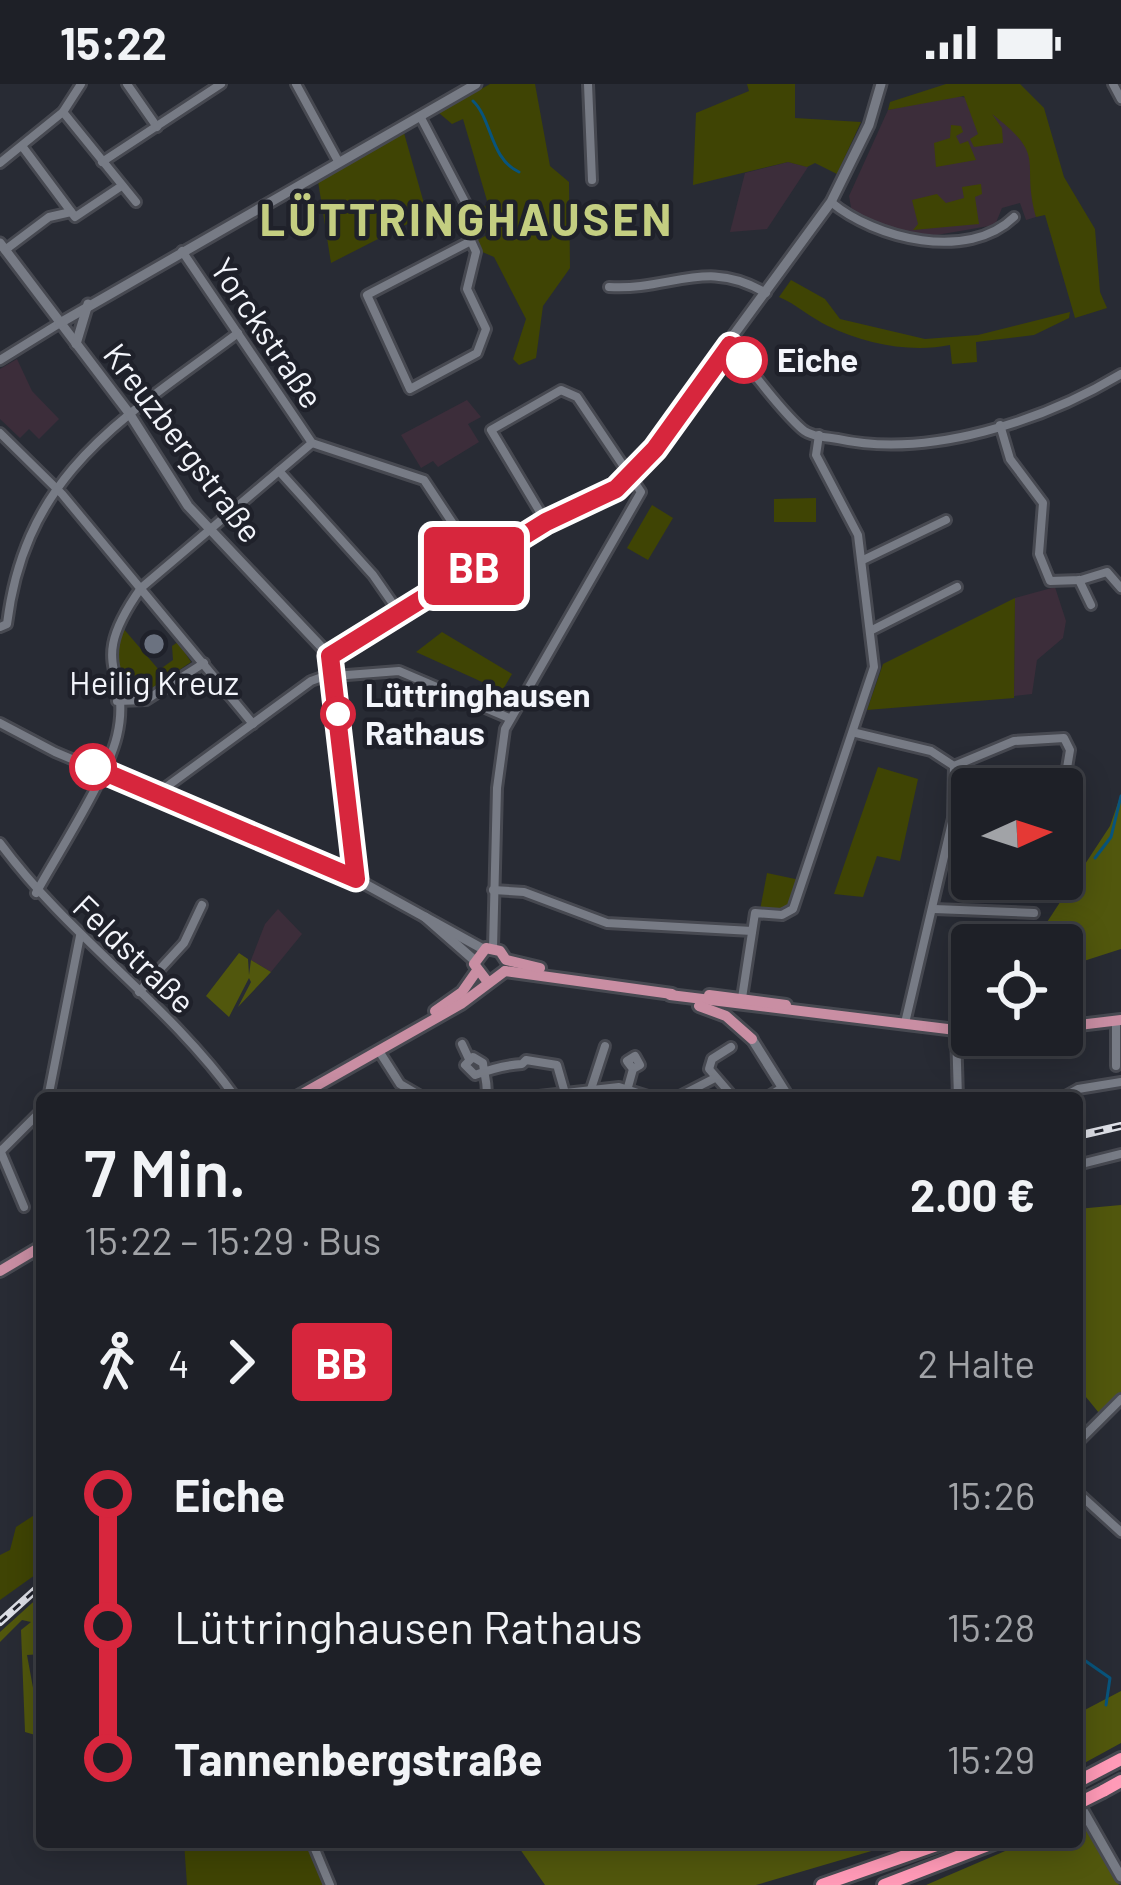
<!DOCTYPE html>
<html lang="de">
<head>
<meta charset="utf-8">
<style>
  body { margin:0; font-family:Barlow,sans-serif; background:#2b2d33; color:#f1f3f6; height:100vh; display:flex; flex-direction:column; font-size:45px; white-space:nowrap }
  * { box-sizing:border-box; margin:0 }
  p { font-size:39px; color:#a1a3a7 }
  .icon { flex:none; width:66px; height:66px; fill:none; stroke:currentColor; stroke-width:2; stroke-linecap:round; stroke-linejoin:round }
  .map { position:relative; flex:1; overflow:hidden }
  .sheet { position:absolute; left:36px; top:1008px; width:1047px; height:756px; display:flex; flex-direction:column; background:#1e2027; border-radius:12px; box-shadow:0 6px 30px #0003,0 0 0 3px #3c3e44 }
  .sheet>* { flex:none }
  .badge { padding:0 24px; border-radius:9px; font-size:42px; line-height:78px }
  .needle { width:78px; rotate:87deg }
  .buttons { position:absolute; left:951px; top:684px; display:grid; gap:24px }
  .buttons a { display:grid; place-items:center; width:132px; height:132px; border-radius:12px; background:#1e2027; box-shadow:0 6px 30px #0003,0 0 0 3px #3c3e44; font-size:60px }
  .map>.badge { position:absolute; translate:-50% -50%; box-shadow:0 0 0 6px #fff }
  .legs { display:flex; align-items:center; gap:18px; height:132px; padding:0 48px; font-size:39px }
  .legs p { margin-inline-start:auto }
  .headline { display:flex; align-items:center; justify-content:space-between; height:204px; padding:0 48px }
  h1 { font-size:66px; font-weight:600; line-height:90px }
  ul { padding:0 48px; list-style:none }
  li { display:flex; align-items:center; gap:42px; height:132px; font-size:45px }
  li i { display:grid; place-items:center; width:18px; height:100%; margin:0 15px; background:currentColor }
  li i::after { content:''; width:30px; height:30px; margin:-15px; border:9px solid; border-radius:50%; background:#1e2027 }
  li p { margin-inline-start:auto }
  li:first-child i { background:linear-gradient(#0000 50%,currentColor 0) }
  li:last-child i { background:linear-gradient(currentColor 50%,#0000 0) }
  .status { display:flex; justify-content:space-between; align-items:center; height:84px; padding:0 60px; background:#1e2027; direction:ltr }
  .status svg { height:33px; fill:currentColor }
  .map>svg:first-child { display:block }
  .education { fill:#3c2d3a }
  .green { fill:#3f4404 }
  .forest { fill:#51570d }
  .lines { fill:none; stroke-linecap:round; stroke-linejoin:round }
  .stream { stroke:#08547c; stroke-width:3 }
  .minor-casing { stroke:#474951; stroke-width:14 }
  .tertiary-casing { stroke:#474951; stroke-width:15 }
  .secondary-casing { stroke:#474951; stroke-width:15 }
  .primary-casing { stroke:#474951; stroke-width:16 }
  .motorway-casing { stroke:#474951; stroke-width:18 }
  .minor { stroke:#777b85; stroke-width:8 }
  .tertiary { stroke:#777b85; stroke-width:9 }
  .secondary { stroke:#777b85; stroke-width:9 }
  .primary { stroke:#c98ea3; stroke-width:10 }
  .motorway { stroke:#ff9ab7; stroke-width:12 }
  .rail-casing { stroke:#dddfe6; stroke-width:8 }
  .rail { stroke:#1f212a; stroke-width:3; stroke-dasharray:9; stroke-linecap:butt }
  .motorway-bridge-casing { stroke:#474951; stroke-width:18; stroke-linecap:butt }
  .motorway-bridge { stroke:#ff9ab7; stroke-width:12 }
  .line-1-casing { stroke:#fff; stroke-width:27 }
  .line-1 { stroke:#d7263d; stroke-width:18 }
  .stop-1-dot { fill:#fff; stroke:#d7263d; stroke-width:6 }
  .worship-dot { fill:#6b7280; stroke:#1f212a; stroke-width:4.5 }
  .labels { text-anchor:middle; stroke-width:9; stroke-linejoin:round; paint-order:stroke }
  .street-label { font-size:33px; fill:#f3f5fb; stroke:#1f212a }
  .stop-label { font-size:33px; font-weight:bold; fill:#f3f5fb; stroke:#1f212a; text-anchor:start }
  .poi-label { font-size:33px; fill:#f3f5fb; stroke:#1f212a }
  .district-label { font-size:45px; font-weight:bold; letter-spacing:3px; fill:#c4ce81; stroke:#1f212a }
</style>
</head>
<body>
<div class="status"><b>15:22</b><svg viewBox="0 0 49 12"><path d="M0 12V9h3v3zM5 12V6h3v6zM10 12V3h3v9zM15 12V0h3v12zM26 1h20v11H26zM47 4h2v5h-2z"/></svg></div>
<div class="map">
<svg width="1121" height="1801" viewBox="0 0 1121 1801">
  <rect width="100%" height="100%" fill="#282b34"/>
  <g class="education">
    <polygon points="952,11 983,17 1019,49 1032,74 1036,133 1026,136 1020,119 1002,124 995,141 925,153 893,147 852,129 849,112 888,26"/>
    <polygon points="788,78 808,83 767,145 730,148 745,89"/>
    <polygon points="17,275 32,307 59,335 39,355 29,345 20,354 0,335 0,285"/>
    <polygon points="467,316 481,333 468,340 479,358 438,383 433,377 421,384 401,351"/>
    <polygon points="1055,503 1066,537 1063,554 1037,576 1032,610 1014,612 1015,514"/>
    <polygon points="278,825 302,850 271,888 251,876 265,840"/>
  </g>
  <g class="green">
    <polygon points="490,0 535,0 550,82 569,98 570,184 543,222 536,274 519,281 513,275 526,235 494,173 480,167 476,157 487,151 475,128 488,120 463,35 452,40 439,29"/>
    <polygon points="747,0 795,0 795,34 861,38 837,90 815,79 807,83 788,78 693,101 696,29 749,7"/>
    <path d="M946 0H1020L1044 24 1064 93 1095 145 1100 208 1107 224 1075 234 1045 131 1036 133C1020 75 1049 74 992 30L1002 44 1003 59 974 63 970 55 978 50 964 12 888 26 890 18Z"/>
    <polygon points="951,41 961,42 963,48 956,52 960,60 968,57 976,76 936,83 934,59 950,54"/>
    <polygon points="404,49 427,130 331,179 318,97"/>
    <polygon points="981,100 982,110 975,113 979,140 913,146 918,140 912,116 937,110 946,119 964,114 962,103"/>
    <path d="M791 196 825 215 840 235 925 255 978 251 1070 228 1069 234 1034 251 976 258 977 278 952 280 950 261C911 269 864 260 828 242 811 234 796 220 779 213Z"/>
    <polygon points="816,414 816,438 774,438 774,415"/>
    <polygon points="652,421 673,434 648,476 627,464"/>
    <polygon points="1015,514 1014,614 867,626 883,580"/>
    <polygon points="122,543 159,586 173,576 172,562 178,558 191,578 145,609 127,610 116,577"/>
    <polygon points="442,548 512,590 502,607 416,568"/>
    <polygon points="878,683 918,695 900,777 877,772 863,813 834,810"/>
    <polygon points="767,789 800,796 786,827 760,826"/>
    <polygon points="42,1426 42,1486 0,1516 0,1471 10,1466 16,1443"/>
    <polygon points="305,1758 323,1801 187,1801 184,1758"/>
  </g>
  <g class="forest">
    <polygon points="1121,710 1121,865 1062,884 1062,861 1032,861 1110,742"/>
    <polygon points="239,869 248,875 249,891 251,876 271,888 238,923 251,898 249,894 229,933 206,912"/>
    <polygon points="1121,1121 1121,1308 1099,1329 1077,1302 1077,1125"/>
    <polygon points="42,1510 42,1570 27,1571 42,1653 25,1648 21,1546 31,1538 22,1536 0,1558 0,1548"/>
    <polygon points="1121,1607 1121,1659 1077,1683 1077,1630"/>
    <polygon points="1081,1734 1119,1801 926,1801 1026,1758 1077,1758"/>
    <polygon points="515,1758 902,1758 756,1801 545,1801"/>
  </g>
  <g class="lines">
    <g class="stream">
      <path d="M473 17C492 35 490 75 519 88"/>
      <polyline points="1095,774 1111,753 1121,712"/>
      <polyline points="1077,1571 1110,1594 1106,1621"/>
    </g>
    <g class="minor-casing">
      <g id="minor">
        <polyline points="127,0 157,43"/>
        <polyline points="296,0 338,77"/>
        <polyline points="588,0 592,96"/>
        <polyline points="1113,0 1121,15"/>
        <polyline points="63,28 136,118"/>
        <polyline points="420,32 475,137 471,157 476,168 467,205 486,245 477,269 410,305 367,211 471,157"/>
        <polyline points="22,62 75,133 120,103"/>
        <polyline points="102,78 221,0"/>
        <polyline points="0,79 63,28 81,0"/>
        <path d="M831 118C875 155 968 178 1014 133"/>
        <polyline points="5,166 49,133 71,128"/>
        <polyline points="182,167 312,359 424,396 479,479"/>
        <path d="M609 203C671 207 706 173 766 209"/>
        <path d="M730 261C754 288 776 322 802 345 811 353 827 353 838 355 928 375 1043 337 1121 290"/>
        <polyline points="0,276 60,239"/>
        <polyline points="1000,341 1010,375 1043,419 1039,470 1050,497 1081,496 1107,488 1121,504"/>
        <polyline points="0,349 62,410 253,640"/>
        <polyline points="279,387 373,491 400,530"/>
        <polyline points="863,476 946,436"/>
        <polyline points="1079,496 1091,521"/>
        <path d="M0 543 7 540C26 386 125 334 238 249"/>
        <polyline points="872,546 957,503"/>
        <polyline points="334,592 399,587 509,634"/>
        <polyline points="117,617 146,616 204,579"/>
        <polyline points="0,639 55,668 356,795"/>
        <polyline points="856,649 931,667 954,682"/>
        <polyline points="954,682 1014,657 1064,654 1070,666 1062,714"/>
        <polyline points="158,709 311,597 333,589"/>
        <polyline points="952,741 972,741"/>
        <path d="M0 759C69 853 168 919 236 1014"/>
        <polyline points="493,806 524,808 607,839 752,847"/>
        <path d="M36 809C58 769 107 694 117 652 133 583 83 586 141 504L312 359"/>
        <polyline points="934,825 1034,829"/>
        <polyline points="493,864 497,704 505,645 641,408 577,313 561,306 491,346 546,438"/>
        <polyline points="139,908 184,859 202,821"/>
        <polyline points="742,914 755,829 782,831 793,825 874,583 858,451 816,371 819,351"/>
        <polyline points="1116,937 1116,982"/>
        <polyline points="905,939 953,734 954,682"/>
        <polyline points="956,947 958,1014"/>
        <polyline points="462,960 469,975"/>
        <polyline points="731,963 712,975 709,985 734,1014"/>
        <polyline points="379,967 400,1000 424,1014"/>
        <polyline points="628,1003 633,985 640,981 635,972 627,977 633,985"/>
        <polyline points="591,1005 605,962"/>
        <polyline points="48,1014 80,852"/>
        <path d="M486 1014C489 1002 484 992 483 979L473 973 465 981 475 991C491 985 505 981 522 980L526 976 557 981 565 1009"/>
        <polyline points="521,1014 619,1003 654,1014"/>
        <polyline points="676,1014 715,994"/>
        <polyline points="766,1014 782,1004"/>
        <polyline points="1062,1014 1078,1005 1121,998"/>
        <polyline points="0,1066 24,1123"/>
        <polyline points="1,1067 42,1026"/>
        <polyline points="1077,1081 1121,1070"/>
        <polyline points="36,1166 42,1178"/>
        <polyline points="1077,1359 1121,1315"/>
        <polyline points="1077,1408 1121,1448"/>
        <polyline points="312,1758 330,1801"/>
      </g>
    </g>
    <g class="tertiary-casing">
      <polyline id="tertiary" points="330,572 546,438 604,413 631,391 831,118 869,41 881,0"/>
    </g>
    <g class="secondary-casing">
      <g id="secondary">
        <polyline points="0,159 129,329 188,422 330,572 356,795 483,865"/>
        <polyline points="60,239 476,0"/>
        <polyline points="76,260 88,220"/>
        <polyline points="425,833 474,876"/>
        <polyline points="752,955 789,1014"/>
        <polyline points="1077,1716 1121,1793"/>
      </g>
    </g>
    <g class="primary-casing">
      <g id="primary">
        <polyline points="505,887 672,910"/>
        <polyline points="487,897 474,880 486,864 500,867 506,876 540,884"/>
        <polyline points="670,911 972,948"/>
        <polyline points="709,911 786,921"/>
        <polyline points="699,922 726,932 752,955"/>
        <polyline points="435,927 462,908 476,888"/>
        <polyline points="1062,943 1121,936"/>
        <polyline points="295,1014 461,920 505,887"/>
        <polyline points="0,1187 42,1162"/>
      </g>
    </g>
    <g class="motorway-casing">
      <g id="motorway">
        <polyline points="1077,1698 1121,1675"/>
        <polyline points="1103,1707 1121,1697"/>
        <polyline points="822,1801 945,1758"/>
        <polyline points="884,1801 996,1758"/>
      </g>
    </g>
    <use href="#minor" class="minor"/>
    <use href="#tertiary" class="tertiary"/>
    <use href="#secondary" class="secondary"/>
    <use href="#primary" class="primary"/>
    <use href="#motorway" class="motorway"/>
    <g class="rail-casing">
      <g id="rail">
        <polyline points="1077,1052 1121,1042"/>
        <polyline points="0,1538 42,1500"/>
      </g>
    </g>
    <use href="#rail" class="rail"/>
    <g class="motorway-bridge-casing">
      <polyline id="motorway-bridge" points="1077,1720 1103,1707"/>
    </g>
    <use href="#motorway-bridge" class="motorway-bridge"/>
  </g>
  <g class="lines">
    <g class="line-1-casing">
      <polyline id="line-1" points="93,683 356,795 330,572 546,438 616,405 655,365 730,261 744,276"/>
    </g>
    <use href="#line-1" class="line-1"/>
  </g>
  <g class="stop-1-dot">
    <circle cx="744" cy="276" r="21"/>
    <circle cx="338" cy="630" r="15"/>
    <circle cx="93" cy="683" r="21"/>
  </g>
  <circle class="worship-dot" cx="154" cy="560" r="12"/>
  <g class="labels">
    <g class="street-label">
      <text transform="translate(267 249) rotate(56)" y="12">Yorckstraße</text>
      <text transform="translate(183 359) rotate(53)" y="12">Kreuzbergstraße</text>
      <text transform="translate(134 870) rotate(44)" y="12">Feldstraße</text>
    </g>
    <g class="stop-label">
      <text x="777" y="288">Eiche</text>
      <text x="365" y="623">Lüttringhausen<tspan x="365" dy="38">Rathaus</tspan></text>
    </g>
    <g class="poi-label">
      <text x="154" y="611">Heilig Kreuz</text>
    </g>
    <g class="district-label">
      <text x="467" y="152">LÜTTRINGHAUSEN</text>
    </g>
  </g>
</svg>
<div class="buttons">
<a><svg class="needle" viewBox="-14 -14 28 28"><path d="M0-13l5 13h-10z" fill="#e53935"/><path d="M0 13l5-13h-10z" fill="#a1a3a7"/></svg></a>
<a><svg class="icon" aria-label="locate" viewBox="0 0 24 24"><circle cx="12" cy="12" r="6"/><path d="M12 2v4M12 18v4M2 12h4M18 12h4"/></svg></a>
</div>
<b class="badge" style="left:474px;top:482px;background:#d7263d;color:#fff">BB</b>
<section class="sheet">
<div class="headline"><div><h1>7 Min.</h1><p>15:22 – 15:29 · Bus</p></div><b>2.00 €</b></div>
<div class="legs"><svg class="icon" aria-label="walk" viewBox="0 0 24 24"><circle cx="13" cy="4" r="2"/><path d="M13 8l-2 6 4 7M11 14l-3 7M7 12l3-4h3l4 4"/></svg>4<svg class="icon" aria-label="forward" viewBox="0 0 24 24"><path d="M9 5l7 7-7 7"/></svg><b class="badge" style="background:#d7263d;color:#fff">BB</b><p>2 Halte</p></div>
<ul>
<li><i style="color:#d7263d"></i><b>Eiche</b><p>15:26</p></li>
<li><i style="color:#d7263d"></i><span>Lüttringhausen Rathaus</span><p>15:28</p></li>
<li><i style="color:#d7263d"></i><b>Tannenbergstraße</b><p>15:29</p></li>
</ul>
</section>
</div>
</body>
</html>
